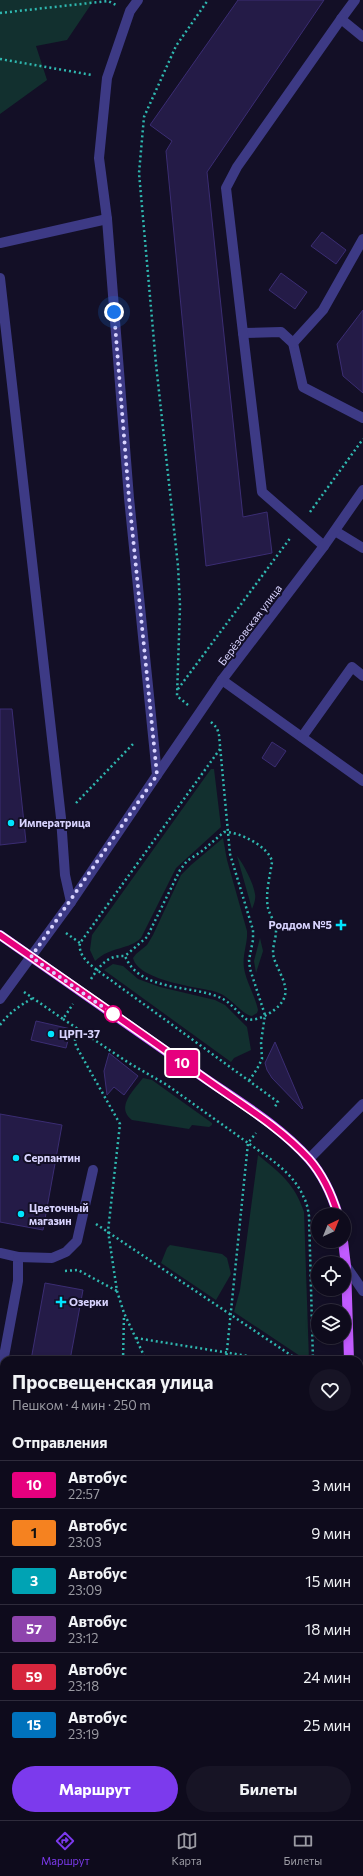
<!DOCTYPE html>
<html lang="ru">
<head>
<meta charset="utf-8">
<style>
  body { margin:0; font-family:Commissioner,sans-serif; background:#171425; color:#f1f3f6; height:100vh; display:flex; flex-direction:column; font-size:15px; white-space:nowrap }
  * { box-sizing:border-box; margin:0 }
  p { font-size:13px; color:#9b9ba3 }
  .icon { flex:none; width:22px; height:22px; fill:none; stroke:currentColor; stroke-width:2; stroke-linecap:round; stroke-linejoin:round }
  .map { position:relative; flex:1; overflow:hidden }
  .side { position:absolute; left:0px; top:1356px; width:363px; height:464px; display:flex; flex-direction:column; background:#0e0b1c; border-radius:12px 12px 0 0; box-shadow:0 2px 6px #0003,0 0 0 1px #2e2b3b }
  .side>* { flex:none }
  .badge { padding:0 8px; border-radius:3px; font-size:14px; line-height:26px }
  .needle { width:26px; rotate:43deg }
  .buttons { position:absolute; left:311px; top:1208px; display:grid; gap:8px }
  .buttons a { display:grid; place-items:center; width:40px; height:40px; border-radius:50%; background:#0e0b1c; box-shadow:0 2px 6px #0003,0 0 0 1px #2e2b3b; font-size:20px }
  .you { position:absolute; width:20px; height:20px; margin:-10px; border:3px solid #fff; border-radius:50%; background:#1a73e8; box-shadow:0 0 0 6px #1a73e833 }
  .map>.badge { position:absolute; translate:-50% -50%; box-shadow:0 0 0 2px #fff }
  h2 { padding:0 12px; font-size:15px; line-height:36px }
  .round { display:grid; place-items:center; flex:none; width:42px; height:42px; border-radius:21px; background:#171425 }
  .head { display:flex; align-items:center; justify-content:space-between; height:68px; padding:0 12px }
  h1 { font-size:19px; font-weight:700; line-height:30px }
  .primary-button { display:flex; gap:8px; margin-top:auto; padding:8px 12px }
  .primary-button a { flex:1; height:46px; border-radius:24px; background:#7c3aed; color:#fff; font-size:16px; font-weight:700; line-height:46px; text-align:center }
  .primary-button a+a { background:#171425; color:#f1f3f6 }
  ul { padding:0; list-style:none }
  li { display:flex; align-items:center; gap:12px; height:48px; padding:0 12px; border-top:1px solid #2e2b3b }
  li div { flex:1 }
  li b { display:block; font-size:15px }
  li em { font-style:normal }
  li .badge { min-width:44px; font-weight:700; text-align:center }
  .tab-bar { display:flex; justify-content:space-around; align-items:center; height:56px; border-top:1px solid #2e2b3b; background:#0e0b1c; font-size:11px; color:#9b9ba3 }
  .tab-bar a { display:grid; justify-items:center; gap:2px }
  .tab-bar .on { color:#7c3aed }
  .map>svg:first-child { display:block }
  .green { fill:#12302f }
  .building { fill:#241b47; stroke:#3b2d73 }
  .lines { fill:none; stroke-linecap:round; stroke-linejoin:round }
  .path { stroke:#2fb8b0; stroke-width:2.5; stroke-dasharray:2 3; stroke-linecap:butt }
  .minor { stroke:#3d3a85; stroke-width:10 }
  .major { stroke:#c25bff; stroke-width:10 }
  .line-casing { stroke:#fff; stroke-width:9 }
  .line { stroke:#e6007e; stroke-width:6 }
  .walk { stroke:#d9d4ff; stroke-width:4; stroke-dasharray:0 7.2 }
  .poi-dot { fill:#00e5ff; stroke:#130f26; stroke-width:1.5 }
  .stop-dot { fill:#fff; stroke:#e6007e; stroke-width:2 }
  .labels { text-anchor:middle; stroke-width:4; stroke-linejoin:round; paint-order:stroke }
  .street-label { font-size:11px; fill:#d9d4ff; stroke:#130f26 }
  .poi-label { font-size:11px; font-weight:bold; fill:#d9d4ff; stroke:#130f26; text-anchor:start }
</style>
</head>
<body>
<div class="map">
<svg width="363" height="1820" viewBox="0 0 363 1820">
  <rect width="100%" height="100%" fill="#130f26"/>
  <g class="green">
    <polygon points="0,0 94,0 67,40 36,46 47,80 0,114"/>
    <path d="M211 769H214L221 827 176 868 141 938C129 950 111 946 95 961L90 950 92 935Z"/>
    <path d="M223 838 227 860 247 931C248 943 242 955 244 968 246 982 255 995 258 1010L257 1013 252 1016C240 1014 231 995 213 991 195 987 138 980 133 958L136 954 147 945 153 935 181 875 191 865Z"/>
    <path d="M237 856C243 863 254 884 255 894 256 899 254 904 252 909Z"/>
    <polygon points="260,938 263,951 256,973 254,961"/>
    <polygon points="113,964 123,966 138,979 160,987 215,1000 225,1005 247,1027 251,1050 234,1058 231,1062 104,970"/>
    <path d="M143 1078 152 1080 212 1123V1125L209 1127 192 1125 189 1129 132 1120C115 1107 134 1090 143 1078Z"/>
    <path d="M258 1155C280 1173 295 1184 304 1212L309 1360H306L234 1312 240 1290Z"/>
    <polygon points="170,1245 222,1254 227,1258 231,1274 216,1300 161,1263 167,1248"/>
  </g>
  <g class="building">
    <polygon points="238,0 324,0 207,172 243,517 267,512 272,553 206,566 166,151 172,141 150,125"/>
    <polygon points="322,232 346,250 336,264 311,246"/>
    <polygon points="281,273 307,292 295,309 269,290"/>
    <polygon points="363,310 363,393 343,376 337,344"/>
    <polygon points="0,709 12,709 26,842 0,845"/>
    <polygon points="272,742 286,751 275,767 262,758"/>
    <polygon points="36,1021 71,1029 66,1048 31,1040"/>
    <polygon points="275,1042 303,1108 302,1109 272,1078 267,1070 265,1063"/>
    <polygon points="109,1053 138,1076 124,1095 114,1087 107,1095 104,1071"/>
    <polygon points="0,1114 62,1125 43,1230 0,1222"/>
    <polygon points="45,1283 83,1290 70,1360 31,1360"/>
  </g>
  <g class="lines">
    <g class="path">
      <polyline points="0,13 108,1 116,5"/>
      <polyline points="0,59 92,75"/>
      <polyline points="310,512 363,439"/>
      <polyline points="178,689 291,537"/>
      <polyline points="188,705 177,696 180,606 178,566 156,364 139,173 144,117 176,46 208,0"/>
      <polyline points="211,722 217,728 219,735 230,854 253,930 253,940 249,960 250,969 265,1015 261,1042 262,1059 257,1069 249,1081"/>
      <path d="M220 749 80 943C78 955 88 963 97 970L278 1102 274 1108"/>
      <polyline points="76,803 134,743"/>
      <path d="M224 832C238 831 270 847 272 862 270 876 265 894 268 908 270 916 276 923 276 931 276 940 271 949 274 958 277 969 288 984 285 995 283 1008 258 1023 246 1019 238 1013 232 1004 223 999 194 984 140 993 125 956L147 937 180 870 187 861 202 851Z"/>
      <polyline points="66,933 80,943"/>
      <path d="M91 979C100 965 108 955 125 956"/>
      <polyline points="24,992 63,1019 73,1004"/>
      <polyline points="63,1019 129,1063 167,1085 248,1143 256,1133"/>
      <path d="M0 1025C9 1013 19 1006 33 998"/>
      <polyline points="80,1030 75,1040 76,1046 120,1124 108,1231 117,1291 124,1313 146,1360"/>
      <polyline points="96,1224 298,1360"/>
      <polyline points="65,1271 78,1270 117,1291"/>
      <polyline points="136,1338 273,1360"/>
      <polyline points="123,1360 124,1315"/>
      <path d="M226 1360 248 1143C269 1158 294 1173 304 1198 307 1203 308 1210 309 1216L313 1360"/>
      <polyline points="0,1591 4,1592"/>
      <polyline points="359,1808 363,1808"/>
      <polyline points="139,1816 140,1820"/>
      <polyline points="203,1816 204,1820"/>
      <polyline points="116,1820 116,1816"/>
      <polyline points="286,1820 289,1816"/>
    </g>
    <g class="minor">
      <polyline points="341,19 355,0"/>
      <polyline points="363,37 341,19 237,167 226,188 243,333 281,332 293,343 303,387 363,418"/>
      <polyline points="0,243 107,219"/>
      <polyline points="0,278 61,818 65,875 71,902"/>
      <polyline points="243,333 262,492 324,546"/>
      <polyline points="293,343 323,310 363,239"/>
      <polyline points="335,531 363,548"/>
      <polyline points="222,680 363,781"/>
      <polyline points="302,737 352,667 363,676"/>
      <polyline points="157,775 222,680 324,546 363,490"/>
      <polyline points="0,999 71,902 157,775 129,498 107,219 99,158 107,78 130,11 138,0"/>
      <polyline points="309,1159 363,1104"/>
      <polyline points="0,1253 18,1257 18,1281 0,1378"/>
      <polyline points="18,1257 52,1258 66,1252 77,1241 93,1170"/>
      <polyline points="346,1266 363,1291"/>
      <polyline points="359,1398 363,1396"/>
      <polyline points="359,1684 363,1683"/>
    </g>
    <g class="major">
      <path d="M0 935C64 980 129 1025 193 1070 232 1098 277 1123 309 1159 322 1174 332 1195 338 1215"/>
      <polyline points="343,1241 346,1266 349,1360"/>
      <polyline points="339,1820 340,1816"/>
    </g>
  </g>
  <g class="lines">
    <g class="line-casing">
      <path id="line" d="M0 935C68 982 136 1029 203 1077 239 1103 279 1126 309 1159 322 1174 332 1195 338 1215"/>
    </g>
    <use href="#line" class="line"/>
    <polyline class="walk" points="113,1014 31,957 157,775 129,498 114,312"/>
  </g>
  <g class="poi-dot">
    <circle cx="11" cy="823" r="4"/>
    <path d="M339 919h4v4h4v4h-4v4h-4v-4h-4v-4h4z"/>
    <circle cx="51" cy="1034" r="4"/>
    <circle cx="16" cy="1158" r="4"/>
    <circle cx="21" cy="1214" r="4"/>
    <path d="M59 1296h4v4h4v4h-4v4h-4v-4h-4v-4h4z"/>
  </g>
  <circle class="stop-dot" cx="113" cy="1014" r="8"/>
  <g class="labels">
    <g class="street-label">
      <text transform="translate(250 625) rotate(-53)" y="4">Берёзовская улица</text>
    </g>
    <g class="poi-label">
      <text x="19" y="827">Императрица</text>
      <text x="332" y="929" text-anchor="end">Роддом №5</text>
      <text x="59" y="1038">ЦРП-37</text>
      <text x="24" y="1162">Серпантин</text>
      <text x="29" y="1212">Цветочный<tspan x="29" dy="13">магазин</tspan></text>
      <text x="69" y="1306">Озерки</text>
    </g>
  </g>
</svg>
<div class="buttons">
<a><svg class="needle" viewBox="-14 -14 28 28"><path d="M0-13l5 13h-10z" fill="#e53935"/><path d="M0 13l5-13h-10z" fill="#9b9ba3"/></svg></a>
<a><svg class="icon" aria-label="locate" viewBox="0 0 24 24"><circle cx="12" cy="12" r="6"/><path d="M12 2v4M12 18v4M2 12h4M18 12h4"/></svg></a>
<a><svg class="icon" aria-label="layers" viewBox="0 0 24 24"><path d="M12 4l9 5-9 5-9-5zM3 14l9 5 9-5"/></svg></a>
</div>
<div class="you" style="left:114px;top:312px"></div>
<b class="badge" style="left:182px;top:1063px;background:#e6007e;color:#fff">10</b>
<section class="side">
<div class="head"><div><h1>Просвещенская улица</h1><p>Пешком · 4 мин · 250 m</p></div><a class="round"><svg class="icon" aria-label="heart" viewBox="0 0 24 24"><path d="M12 20l-8-8c-3-5 5-10 8-4 3-6 11-1 8 4z"/></svg></a></div>
<h2>Отправления</h2>
<ul>
<li><span class="badge" style="background:#e6007e;color:#fff">10</span><div><b>Автобус</b><p>22:57</p></div><em>3 мин</em></li>
<li><span class="badge" style="background:#f58220;color:#111">1</span><div><b>Автобус</b><p>23:03</p></div><em>9 мин</em></li>
<li><span class="badge" style="background:#00a3b4;color:#fff">3</span><div><b>Автобус</b><p>23:09</p></div><em>15 мин</em></li>
<li><span class="badge" style="background:#8e44ad;color:#fff">57</span><div><b>Автобус</b><p>23:12</p></div><em>18 мин</em></li>
<li><span class="badge" style="background:#d7263d;color:#fff">59</span><div><b>Автобус</b><p>23:18</p></div><em>24 мин</em></li>
<li><span class="badge" style="background:#0072bc;color:#fff">15</span><div><b>Автобус</b><p>23:19</p></div><em>25 мин</em></li>
</ul>
<div class="primary-button"><a>Маршрут</a><a>Билеты</a></div>
</section>
</div>
<nav class="tab-bar">
<a class="on"><svg class="icon" aria-label="directions" viewBox="0 0 24 24"><path d="M12 3l9 9-9 9-9-9zM9 14v-3h6M13 9l2 2-2 2"/></svg>Маршрут</a>
<a><svg class="icon" aria-label="map" viewBox="0 0 24 24"><path d="M3 6l6-2 6 2 6-2v14l-6 2-6-2-6 2zM9 4v14M15 6v14"/></svg>Карта</a>
<a><svg class="icon" aria-label="tickets" viewBox="0 0 24 24"><path d="M3 7h18v10H3zM15 7v10"/></svg>Билеты</a>
</nav>
</body>
</html>
